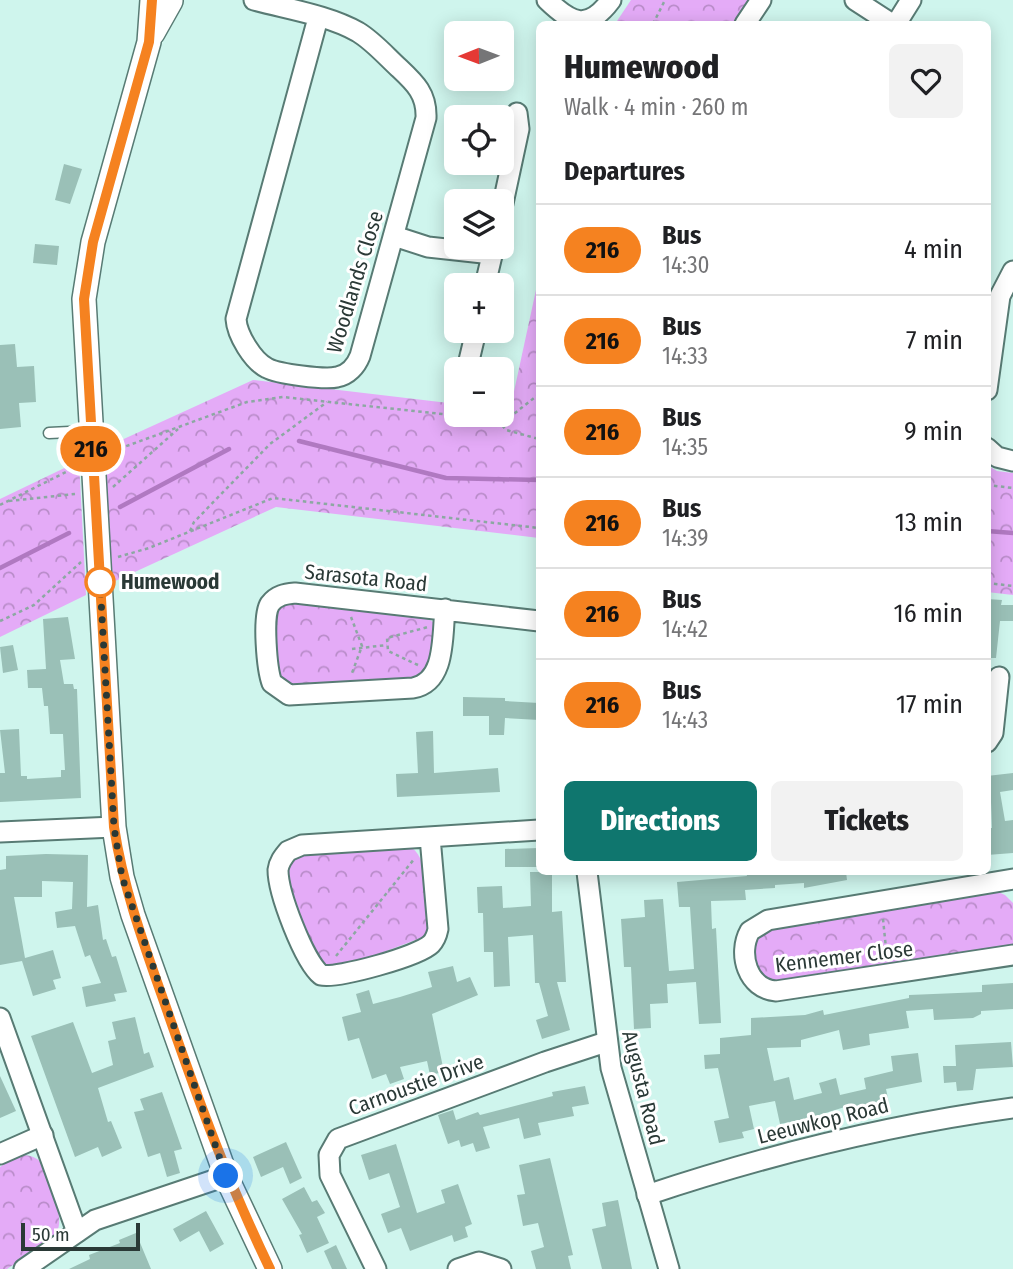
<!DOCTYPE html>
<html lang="en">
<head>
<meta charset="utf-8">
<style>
  body { margin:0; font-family:"Fira Sans Condensed",sans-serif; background:#f2f2f2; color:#202124; height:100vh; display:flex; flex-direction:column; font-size:26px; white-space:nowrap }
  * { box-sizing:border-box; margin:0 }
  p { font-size:23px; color:#757577 }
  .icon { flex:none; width:38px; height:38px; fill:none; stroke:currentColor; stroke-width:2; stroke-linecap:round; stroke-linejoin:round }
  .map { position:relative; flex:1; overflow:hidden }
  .panel { position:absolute; left:536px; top:21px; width:455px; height:854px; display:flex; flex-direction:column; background:#fff; border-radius:10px; box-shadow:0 4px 18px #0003 }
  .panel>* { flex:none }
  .badge { padding:0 14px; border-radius:23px; font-size:24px; line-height:46px }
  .needle { width:46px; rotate:269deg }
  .fabs { position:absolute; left:444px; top:21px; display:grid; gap:14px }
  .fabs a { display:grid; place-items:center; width:70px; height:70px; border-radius:10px; background:#fff; box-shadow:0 4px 18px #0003; font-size:35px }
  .scale { position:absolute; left:21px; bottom:18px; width:119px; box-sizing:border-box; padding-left:7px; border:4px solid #2a3936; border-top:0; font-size:19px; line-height:24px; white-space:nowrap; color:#2a3936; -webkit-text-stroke:5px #fff; paint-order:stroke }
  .you { position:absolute; width:35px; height:35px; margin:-18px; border:5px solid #fff; border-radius:50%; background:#1a73e8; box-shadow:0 0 0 10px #1a73e833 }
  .map>.badge { position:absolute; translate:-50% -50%; box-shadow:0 0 0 4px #fff }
  h2 { padding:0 28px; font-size:26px; line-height:63px }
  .round { display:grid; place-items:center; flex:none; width:74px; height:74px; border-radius:10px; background:#f2f2f2 }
  .summary { display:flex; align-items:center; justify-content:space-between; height:119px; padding:0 28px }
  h1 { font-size:33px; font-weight:800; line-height:52px }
  .primary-button { display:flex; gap:14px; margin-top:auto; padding:14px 28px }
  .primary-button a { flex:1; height:80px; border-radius:10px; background:#0f766e; color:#fff; font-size:28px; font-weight:800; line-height:80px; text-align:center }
  .primary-button a+a { background:#f2f2f2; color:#202124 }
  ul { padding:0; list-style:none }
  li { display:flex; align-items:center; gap:21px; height:91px; padding:0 28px; border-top:2px solid #e0e0e0 }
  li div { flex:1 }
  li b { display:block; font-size:26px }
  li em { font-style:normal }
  li .badge { min-width:77px; font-weight:700; text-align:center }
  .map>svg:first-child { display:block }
  .park { fill:url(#park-crowns) }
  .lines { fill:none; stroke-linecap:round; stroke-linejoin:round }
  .stream { stroke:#b079c1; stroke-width:4.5 }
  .building { fill:#9ac0b7 }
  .service-casing { stroke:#587b74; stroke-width:13 }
  .minor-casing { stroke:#587b74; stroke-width:23 }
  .tertiary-casing { stroke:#587b74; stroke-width:26 }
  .path { stroke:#8ca8a2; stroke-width:2.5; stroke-dasharray:3.5 3.5; stroke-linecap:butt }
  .service { stroke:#fff; stroke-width:10 }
  .minor { stroke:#fff; stroke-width:19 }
  .tertiary { stroke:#fff; stroke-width:23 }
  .line-casing { stroke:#fff; stroke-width:16 }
  .line { stroke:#f58220; stroke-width:10 }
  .walk { stroke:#2a3936; stroke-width:7; stroke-dasharray:0 12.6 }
  .stop-dot { fill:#fff; stroke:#f58220; stroke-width:3.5 }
  .labels { text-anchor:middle; stroke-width:6; stroke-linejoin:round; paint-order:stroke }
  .street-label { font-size:21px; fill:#2a3936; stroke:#fff }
  .stop-label { font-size:21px; font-weight:bold; fill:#2a3936; stroke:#fff; text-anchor:start }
</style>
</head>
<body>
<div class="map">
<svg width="1013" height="1269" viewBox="0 0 1013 1269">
  <defs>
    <pattern id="park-crowns" width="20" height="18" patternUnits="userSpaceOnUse" patternTransform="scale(1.75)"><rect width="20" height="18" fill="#e4abf7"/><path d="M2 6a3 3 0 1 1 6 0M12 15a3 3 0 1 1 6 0" fill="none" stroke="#b98cc9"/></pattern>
  </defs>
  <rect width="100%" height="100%" fill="#cff5ed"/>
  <g class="park">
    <polygon points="631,0 754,0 738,24 615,24"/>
    <polygon points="539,276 539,538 276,507 113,582 104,448 253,380 457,404 457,415 502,415 502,409 510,410"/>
    <polygon points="79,461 86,595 0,637 0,499"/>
    <polygon points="987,465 997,471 1013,473 1013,595 987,592"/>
    <polygon points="283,601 418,612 433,622 431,673 425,679 296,692 277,678 273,609"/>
    <path d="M412 848C430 860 433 917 426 936L336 970H329L314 960 285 878 291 859 300 853Z"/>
    <path d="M994 890 1005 895 1013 903V945L1010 949 772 983 757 972C753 950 751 941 770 927Z"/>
    <path d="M16 1155C23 1155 30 1154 37 1159 48 1166 64 1217 58 1229 51 1246 22 1259 7 1269H0V1167Z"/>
  </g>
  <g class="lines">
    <g class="stream">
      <polyline points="299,441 446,478 539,480"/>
      <polyline points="120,507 229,449"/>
      <polyline points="987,531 1013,533"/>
      <polyline points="0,568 69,533"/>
    </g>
  </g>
  <g class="building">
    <polygon points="64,164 82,169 70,204 55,200"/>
    <polygon points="35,244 59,246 57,265 33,263"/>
    <polygon points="15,344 17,367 34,366 36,402 19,403 21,427 0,429 0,345"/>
    <polygon points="987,599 1002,600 1001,605 1013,605 1013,621 1000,621 996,658 987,658"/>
    <polygon points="68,617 75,659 60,660 64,684 73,684 74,689 77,689 81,798 0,802 0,773 5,773 0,730 19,729 21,776 27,776 27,779 61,777 61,770 65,770 63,734 50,734 48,706 44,706 42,688 28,688 27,670 46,669 43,619"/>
    <polygon points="13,645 18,670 3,673 0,647"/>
    <polygon points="463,697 505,698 505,701 539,703 539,720 505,718 504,735 489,735 489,716 463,716"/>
    <polygon points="433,731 434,773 498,768 500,792 397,797 396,774 418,773 416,732"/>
    <polygon points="1013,773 1013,790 1000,792 1005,821 1013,820 1013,853 987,855 987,828 992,828 991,802 987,803 987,776"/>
    <polygon points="539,848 539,867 505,867 505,849"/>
    <polygon points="46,854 88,855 87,907 98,905 103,940 106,939 112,957 116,956 127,992 114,994 116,1001 86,1007 82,987 101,983 90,955 85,957 75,926 57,928 55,912 72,909 73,882 42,881 42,897 14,897 25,958 53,950 61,978 53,980 56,989 33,996 22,961 0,965 0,870 6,869 6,856"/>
    <polygon points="530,872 552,872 552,912 562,911 566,982 557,982 570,1030 542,1039 536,1020 548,1016 539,983 535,983 533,935 508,937 510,986 494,987 493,952 484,952 483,913 478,913 477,887 502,886 503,908 531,906"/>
    <polygon points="746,872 846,872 847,880 804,888 804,883 775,885 775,888 745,890 746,900 711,901 712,929 716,928 721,1023 699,1024 696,982 667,984 668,1003 650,1004 651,1028 634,1029 631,967 624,967 621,919 645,917 644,900 663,899 669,971 694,969 690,907 679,907 677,882 747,876"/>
    <polygon points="453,966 457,982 470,977 478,995 432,1014 444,1072 430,1075 427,1061 400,1067 404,1079 390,1084 386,1074 372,1079 359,1038 348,1041 342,1017 361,1012 356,994 369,990 373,1004 400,997 432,987 428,972"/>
    <polygon points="1013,983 1013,1009 981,1011 981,1014 973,1018 934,1020 933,1009 906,1011 909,1028 869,1034 870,1045 843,1050 839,1030 801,1040 801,1047 767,1048 774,1081 789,1077 794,1100 822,1093 819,1083 836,1078 840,1095 866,1089 864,1078 893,1071 891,1056 918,1053 922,1082 886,1089 889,1103 849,1112 848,1106 819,1115 820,1118 806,1122 805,1119 780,1124 775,1101 749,1106 754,1129 742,1132 744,1138 719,1143 714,1121 729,1118 718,1068 705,1069 704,1055 720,1054 720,1038 751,1035 751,1018 805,1015 823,1010 824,1015 909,998 909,995 982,992 982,985"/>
    <polygon points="135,1017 144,1054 149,1052 154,1067 98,1088 108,1122 111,1121 122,1148 102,1157 98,1147 75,1157 31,1036 73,1022 92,1073 113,1065 108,1041 116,1039 112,1022"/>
    <polygon points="1011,1042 1013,1067 976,1069 973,1090 957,1091 956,1082 944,1083 943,1066 956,1066 955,1045"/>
    <polygon points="0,1076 16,1111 0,1118"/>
    <polygon points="585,1086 589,1104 572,1107 574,1116 538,1123 541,1135 524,1139 519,1118 483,1127 490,1148 476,1152 473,1143 461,1147 459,1140 448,1144 438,1115 453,1110 456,1120 478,1112 480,1115 553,1096 552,1092"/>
    <polygon points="162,1092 182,1149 174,1151 180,1173 167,1177 160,1153 148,1157 134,1112 144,1110 140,1099"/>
    <polygon points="286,1142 302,1178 290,1184 283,1167 261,1177 253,1157"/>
    <polygon points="396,1144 417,1213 445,1203 441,1190 458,1184 472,1224 465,1227 468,1237 454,1242 452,1235 410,1251 401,1228 388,1233 381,1214 400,1207 389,1173 369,1180 361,1155"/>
    <polygon points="550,1158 573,1255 568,1256 571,1269 536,1269 531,1251 544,1247 538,1223 523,1226 517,1195 525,1194 519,1165"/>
    <polygon points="304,1187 312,1202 317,1200 325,1213 317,1217 329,1243 307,1253 299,1235 302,1234 282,1199"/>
    <polygon points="618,1200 632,1269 602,1269 592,1229 606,1226 602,1203"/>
    <polygon points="206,1211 224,1244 210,1252 199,1231 180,1242 173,1229"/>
    <polygon points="136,1233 151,1269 69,1269 90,1259 89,1255 120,1243 119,1240"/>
    <polygon points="336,1245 347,1269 332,1269 324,1251"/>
  </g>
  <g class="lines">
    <g class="service-casing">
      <polyline id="service" points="49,433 90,431"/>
    </g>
    <g class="minor-casing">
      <g id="minor">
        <path d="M254 0C287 9 328 15 358 32 373 41 386 56 399 68 415 83 427 94 426 118L360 356C356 366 348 375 337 377 325 380 278 374 267 368 253 361 237 335 236 319L318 18"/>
        <path d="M547 0C572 24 588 31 611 0"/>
        <polyline points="855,0 892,24"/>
        <polyline points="745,24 761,0"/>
        <polyline points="896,24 911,0"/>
        <polyline points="502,208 519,129 517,113"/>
        <polyline points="394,236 428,247 492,254"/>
        <polyline points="485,285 494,247"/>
        <polyline points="467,369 476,331"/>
        <polyline points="987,390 1000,296 1013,271"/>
        <polyline points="987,448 997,457 1013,461"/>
        <path d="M445 609C442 637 446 682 413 688L289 695 272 683C267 670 262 616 270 604 277 595 285 594 295 593L539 621"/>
        <polyline points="987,742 993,733 999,677"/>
        <polyline points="0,832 114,827"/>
        <path d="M430 837 438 929C437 934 435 940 431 944 419 956 337 979 321 975 304 961 278 893 278 870 279 862 283 857 288 851L302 845 539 830"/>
        <polyline points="587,872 611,1068 669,1269"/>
        <path d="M1013 879 768 920 750 931C737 954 748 989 776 991L1013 955"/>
        <polyline points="0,1018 77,1232"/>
        <polyline points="0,1154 43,1135"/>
        <path d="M647 1195C767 1155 888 1125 1013 1108"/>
        <polyline points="24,1269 95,1220 226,1176"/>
        <polyline points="376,1269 330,1175 329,1155 338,1139 545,1062 606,1042"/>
        <polyline points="458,1269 479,1262 501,1269"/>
      </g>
    </g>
    <g class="tertiary-casing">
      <g id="tertiary">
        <polyline points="152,0 149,42 93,242 84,299 114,827 122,877 133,915 226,1176 270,1269"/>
        <polyline points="153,33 171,1"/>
      </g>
    </g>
    <g class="path">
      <polyline points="653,24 665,0"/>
      <polyline points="498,420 506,430 539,439"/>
      <polyline points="113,451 247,402 283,397 498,420 515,413 539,394"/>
      <polyline points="987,485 1013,488"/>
      <polyline points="113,487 178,429"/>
      <polyline points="9,501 75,494"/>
      <polyline points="0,505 74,468"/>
      <polyline points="190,531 194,522 270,444 327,402"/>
      <polyline points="118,557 149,548 273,498 539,528"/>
      <polyline points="987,583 1013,586"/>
      <polyline points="351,617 362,646 352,673"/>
      <polyline points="0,621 34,605 81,562"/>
      <polyline points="352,649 387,645"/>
      <polyline points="418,665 388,651 387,638 428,627"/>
      <polyline points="883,919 887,958"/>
      <polyline points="336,956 415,858"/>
    </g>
    <use href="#service" class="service"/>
    <use href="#minor" class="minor"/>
    <use href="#tertiary" class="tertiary"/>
  </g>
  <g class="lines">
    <g class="line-casing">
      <path id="line" d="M152 0 149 42 93 242 84 299 114 827C124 893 147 953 169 1016 200 1105 229 1184 270 1269"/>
    </g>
    <use href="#line" class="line"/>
    <polyline class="walk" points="100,582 114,827 122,877 226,1176"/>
  </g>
  <circle class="stop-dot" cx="100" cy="582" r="14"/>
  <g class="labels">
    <g class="street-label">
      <text transform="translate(355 282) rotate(-73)" y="7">Woodlands Close</text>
      <text transform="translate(366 578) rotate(6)" y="7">Sarasota Road</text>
      <text transform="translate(844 957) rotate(-7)" y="7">Kennemer Close</text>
      <text transform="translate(416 1085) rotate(-20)" y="7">Carnoustie Drive</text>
      <text transform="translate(643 1088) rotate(76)" y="7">Augusta Road</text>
      <text transform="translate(823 1121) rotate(-14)" y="7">Leeuwkop Road</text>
    </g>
    <g class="stop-label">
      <text x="121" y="589">Humewood</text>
    </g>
  </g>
</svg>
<div class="fabs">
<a><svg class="needle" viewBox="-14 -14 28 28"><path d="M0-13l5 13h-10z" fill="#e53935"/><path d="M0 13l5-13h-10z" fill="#757577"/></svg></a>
<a><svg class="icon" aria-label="locate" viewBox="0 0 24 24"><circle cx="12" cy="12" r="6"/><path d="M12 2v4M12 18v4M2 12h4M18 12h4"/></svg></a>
<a><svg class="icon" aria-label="layers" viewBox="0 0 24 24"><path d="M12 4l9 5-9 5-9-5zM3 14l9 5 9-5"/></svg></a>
<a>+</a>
<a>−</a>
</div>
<div class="scale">50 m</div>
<div class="you" style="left:226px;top:1176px"></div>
<b class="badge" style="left:91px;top:449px;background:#f58220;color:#111">216</b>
<section class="panel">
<div class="summary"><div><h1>Humewood</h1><p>Walk · 4 min · 260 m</p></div><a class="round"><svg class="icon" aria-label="heart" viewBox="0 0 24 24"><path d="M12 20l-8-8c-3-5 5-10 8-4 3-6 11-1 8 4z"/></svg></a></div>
<h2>Departures</h2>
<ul>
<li><span class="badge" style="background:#f58220;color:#111">216</span><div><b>Bus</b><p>14:30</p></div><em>4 min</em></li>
<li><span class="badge" style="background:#f58220;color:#111">216</span><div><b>Bus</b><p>14:33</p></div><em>7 min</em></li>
<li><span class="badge" style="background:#f58220;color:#111">216</span><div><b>Bus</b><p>14:35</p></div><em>9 min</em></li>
<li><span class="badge" style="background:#f58220;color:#111">216</span><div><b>Bus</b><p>14:39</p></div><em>13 min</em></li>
<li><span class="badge" style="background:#f58220;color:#111">216</span><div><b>Bus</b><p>14:42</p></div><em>16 min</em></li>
<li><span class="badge" style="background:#f58220;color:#111">216</span><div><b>Bus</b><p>14:43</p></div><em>17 min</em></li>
</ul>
<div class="primary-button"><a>Directions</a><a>Tickets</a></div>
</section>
</div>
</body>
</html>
